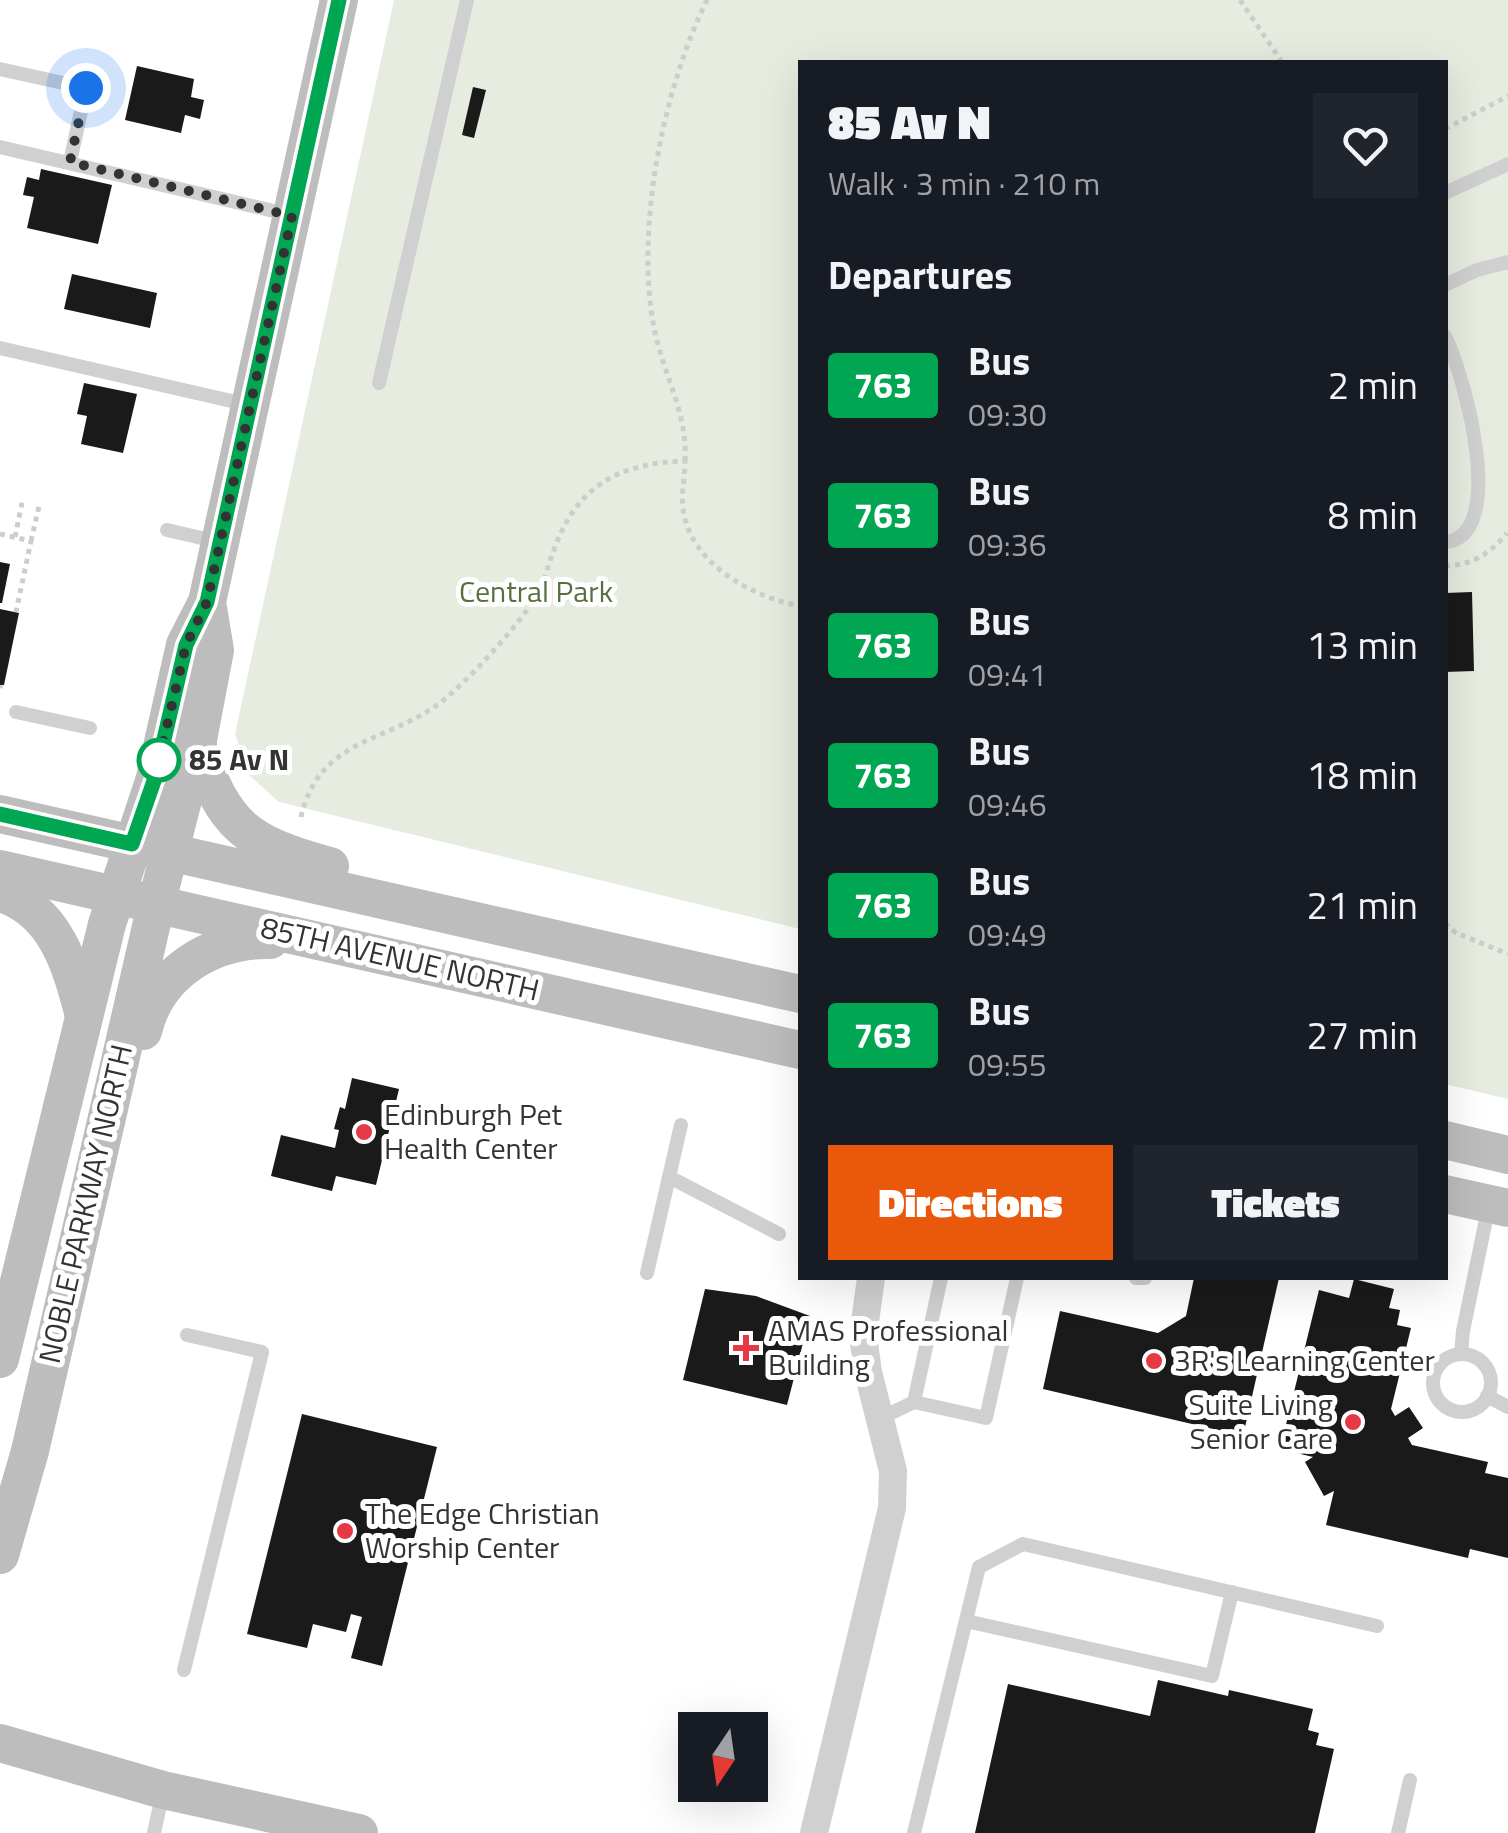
<!DOCTYPE html>
<html lang="en">
<head>
<meta charset="utf-8">
<style>
  body { margin:0; font-family:"Titillium Web",sans-serif; background:#20242c; color:#f1f3f6; height:100vh; display:flex; flex-direction:column; font-size:38px; white-space:nowrap }
  * { box-sizing:border-box; margin:0 }
  p { font-size:32px; color:#9ea1a6 }
  .icon { flex:none; width:55px; height:55px; fill:none; stroke:currentColor; stroke-width:2; stroke-linecap:round; stroke-linejoin:round }
  .map { position:relative; flex:1; overflow:hidden }
  .details { position:absolute; left:798px; top:60px; width:650px; height:1220px; display:flex; flex-direction:column; background:#171b24; border-radius:0px; box-shadow:0 10px 40px #0002 }
  .details>* { flex:none }
  .badge { padding:0 20px; border-radius:8px; font-size:35px; line-height:65px }
  .needle { width:65px; rotate:193deg }
  .tools { position:absolute; left:678px; top:1712px; display:grid; gap:20px }
  .tools a { display:grid; place-items:center; width:90px; height:90px; border-radius:0px; background:#171b24; box-shadow:0 10px 40px #0002; font-size:50px }
  .you { position:absolute; width:50px; height:50px; margin:-25px; border:8px solid #fff; border-radius:50%; background:#1a73e8; box-shadow:0 0 0 15px #1a73e833 }
  .map>.badge { position:absolute; translate:-50% -50%; box-shadow:0 0 0 5px #fff }
  h2 { padding:0 30px; font-size:38px; line-height:90px }
  .round { display:grid; place-items:center; flex:none; width:105px; height:105px; border-radius:0px; background:#20242c }
  .summary { display:flex; align-items:center; justify-content:space-between; height:170px; padding:0 30px }
  h1 { font-size:48px; font-weight:800; line-height:75px }
  .button { display:flex; gap:20px; margin-top:auto; padding:20px 30px }
  .button a { flex:1; height:115px; border-radius:0px; background:#ea580c; color:#fff; font-size:40px; font-weight:800; line-height:115px; text-align:center }
  .button a+a { background:#20242c; color:#f1f3f6 }
  ul { padding:0; list-style:none }
  li { display:flex; align-items:center; gap:30px; height:130px; padding:0 30px }
  li div { flex:1 }
  li b { display:block; font-size:38px }
  li em { font-style:normal }
  li .badge { min-width:110px; font-weight:700; text-align:center }
  .map>svg:first-child { display:block }
  .green { fill:#e6ecdf }
  .building { fill:#1a1a1a }
  .lines { fill:none; stroke-linecap:round; stroke-linejoin:round }
  .path { stroke:#cdcdcd; stroke-width:5; stroke-dasharray:5 5; stroke-linecap:butt }
  .lane { stroke:#d0d0d0; stroke-width:14 }
  .street { stroke:#d0d0d0; stroke-width:28 }
  .secondary { stroke:#bdbdbd; stroke-width:38 }
  .line-casing { stroke:#fff; stroke-width:22 }
  .line { stroke:#00a651; stroke-width:15 }
  .walk { stroke:#333; stroke-width:10; stroke-dasharray:0 18 }
  .stop-dot { fill:#fff; stroke:#00a651; stroke-width:5 }
  .poi-dot { fill:#e63946; stroke:#fff; stroke-width:4 }
  .labels { text-anchor:middle; stroke-width:10; stroke-linejoin:round; paint-order:stroke }
  .park-label { font-size:30px; fill:#56703f; stroke:#fff }
  .stop-label { font-size:30px; font-weight:bold; fill:#333; stroke:#fff; text-anchor:start }
  .street-label { font-size:30px; fill:#333; stroke:#fff }
  .poi-label { font-size:30px; fill:#333; stroke:#fff; text-anchor:start }
</style>
</head>
<body>
<div class="map">
<svg width="1508" height="1833" viewBox="0 0 1508 1833">
  <rect width="100%" height="100%" fill="#fff"/>
  <polygon class="green" points="394,0 1508,0 1508,1099 1445,1084 1445,62 800,62 800,929 279,802 250,776 235,734"/>
  <g class="building">
    <polygon points="137,66 194,79 191,97 204,100 200,119 185,115 181,133 125,120"/>
    <polygon points="473,87 486,90 474,138 462,135"/>
    <polygon points="41,169 112,185 98,244 27,228 34,197 23,195 27,177 39,180"/>
    <polygon points="72,274 157,293 150,328 64,309"/>
    <polygon points="84,383 137,394 123,453 81,444 87,416 77,414"/>
    <polygon points="0,562 10,564 2,603 0,603"/>
    <polygon points="1472,592 1474,671 1445,672 1445,593"/>
    <polygon points="0,609 19,613 4,685 0,685"/>
    <polygon points="352,1078 399,1089 376,1185 336,1176 332,1191 271,1176 281,1135 335,1148 339,1130 334,1129 340,1107 345,1109"/>
    <polygon points="1194,1278 1279,1278 1243,1436 1043,1389 1060,1311 1158,1333 1186,1316"/>
    <polygon points="1354,1279 1394,1289 1389,1308 1400,1310 1397,1325 1411,1328 1391,1409 1395,1416 1409,1407 1423,1428 1408,1438 1412,1445 1488,1462 1485,1473 1508,1478 1508,1558 1470,1549 1468,1558 1326,1525 1334,1491 1324,1496 1305,1462 1313,1457 1280,1449 1319,1290 1349,1298"/>
    <polygon points="705,1289 756,1296 810,1316 787,1405 683,1380"/>
    <polygon points="302,1414 437,1447 382,1666 351,1658 362,1617 351,1614 346,1632 313,1624 307,1648 247,1634"/>
    <polygon points="1158,1680 1228,1696 1229,1690 1313,1709 1308,1730 1319,1733 1316,1745 1334,1749 1315,1833 975,1833 1008,1684 1150,1716"/>
  </g>
  <g class="lines">
    <g class="path">
      <polyline points="1240,0 1282,62"/>
      <polyline points="1445,129 1508,96"/>
      <path d="M685 461C688 413 663 374 654 328 635 229 663 89 707 0"/>
      <polyline points="0,534 31,541 16,612"/>
      <polyline points="15,537 23,498"/>
      <polyline points="31,541 40,502"/>
      <path d="M1445 566C1472 565 1490 554 1507 533"/>
      <polyline points="0,688 1,685"/>
      <path d="M301 817C319 739 384 743 437 705 466 684 517 627 536 597 545 582 548 564 555 547 578 485 620 463 685 461 685 477 681 493 683 509 690 563 751 597 800 606"/>
      <polyline points="1445,923 1456,933 1508,954"/>
    </g>
    <g class="lane">
      <polyline points="0,69 86,88 70,162"/>
      <polyline points="0,147 291,215"/>
      <polyline points="1445,193 1508,164"/>
      <polyline points="1445,285 1477,270 1508,262"/>
      <path d="M1445 336C1466 379 1508 537 1445 542"/>
      <polyline points="0,348 249,405"/>
      <polyline points="379,383 467,0"/>
      <polyline points="167,530 219,542"/>
      <polyline points="16,712 90,728"/>
      <polyline points="681,1125 669,1177 779,1234"/>
      <polyline points="647,1273 669,1177"/>
      <polyline points="1136,1278 1145,1278"/>
      <circle cx="1462" cy="1383" r="29"/>
      <polyline points="1461,1354 1463,1331 1489,1205"/>
      <polyline points="1487,1396 1508,1407"/>
      <polyline points="914,1402 986,1418 1017,1278"/>
      <polyline points="881,1418 914,1402 941,1278"/>
      <polyline points="966,1621 1212,1676 1232,1592"/>
      <polyline points="184,1670 262,1352 187,1335"/>
      <polyline points="154,1833 163,1791"/>
      <polyline points="914,1833 979,1567 1023,1544 1377,1626"/>
      <polyline points="1398,1833 1410,1780"/>
    </g>
    <polyline class="street" points="814,1833 892,1508 893,1471 868,1372 863,1336 871,1278"/>
    <g class="secondary">
      <path d="M197 745C224 827 246 843 330 866"/>
      <polyline points="0,814 800,994"/>
      <polyline points="0,869 800,1050"/>
      <path d="M0 893C56 910 71 966 84 1016"/>
      <path d="M143 1031C157 972 212 939 270 940"/>
      <polyline points="1445,1140 1508,1155"/>
      <polyline points="1445,1194 1508,1208"/>
      <polyline points="0,1359 107,924 155,778 185,645 207,602 339,0"/>
      <polyline points="0,1555 30,1451 156,905 197,745 215,650 207,602"/>
      <polyline points="0,1743 163,1790 359,1833"/>
    </g>
  </g>
  <g class="lines">
    <g class="line-casing">
      <polyline id="line" points="0,814 132,844 155,778 186,645 207,602 339,0"/>
    </g>
    <use href="#line" class="line"/>
    <polyline class="walk" points="86,88 70,162 292,216 207,602 186,645 159,760"/>
  </g>
  <circle class="stop-dot" cx="159" cy="760" r="20"/>
  <g class="poi-dot">
    <circle cx="364" cy="1132" r="10"/>
    <path d="M741 1333h10v10h10v10h-10v10h-10v-10h-10v-10h10z"/>
    <circle cx="1154" cy="1361" r="10"/>
    <circle cx="1353" cy="1422" r="10"/>
    <circle cx="345" cy="1531" r="10"/>
  </g>
  <g class="labels">
    <g class="park-label">
      <text x="536" y="602">Central Park</text>
    </g>
    <g class="stop-label">
      <text x="189" y="770">85 Av N</text>
    </g>
    <g class="street-label">
      <text transform="translate(400 959) rotate(13)" y="10">85TH AVENUE NORTH</text>
      <text transform="translate(86 1204) rotate(-77)" y="10">NOBLE PARKWAY NORTH</text>
    </g>
    <g class="poi-label">
      <text x="384" y="1125">Edinburgh Pet<tspan x="384" dy="34">Health Center</tspan></text>
      <text x="768" y="1341">AMAS Professional<tspan x="768" dy="34">Building</tspan></text>
      <text x="1174" y="1371">3R's Learning Center</text>
      <text x="1333" y="1415" text-anchor="end">Suite Living<tspan x="1333" dy="34">Senior Care</tspan></text>
      <text x="365" y="1524">The Edge Christian<tspan x="365" dy="34">Worship Center</tspan></text>
    </g>
  </g>
</svg>
<div class="tools">
<a><svg class="needle" viewBox="-14 -14 28 28"><path d="M0-13l5 13h-10z" fill="#e53935"/><path d="M0 13l5-13h-10z" fill="#9ea1a6"/></svg></a>
</div>
<div class="you" style="left:86px;top:88px"></div>
<section class="details">
<div class="summary"><div><h1>85 Av N</h1><p>Walk · 3 min · 210 m</p></div><a class="round"><svg class="icon" aria-label="heart" viewBox="0 0 24 24"><path d="M12 20l-8-8c-3-5 5-10 8-4 3-6 11-1 8 4z"/></svg></a></div>
<h2>Departures</h2>
<ul>
<li><span class="badge" style="background:#00a651;color:#fff">763</span><div><b>Bus</b><p>09:30</p></div><em>2 min</em></li>
<li><span class="badge" style="background:#00a651;color:#fff">763</span><div><b>Bus</b><p>09:36</p></div><em>8 min</em></li>
<li><span class="badge" style="background:#00a651;color:#fff">763</span><div><b>Bus</b><p>09:41</p></div><em>13 min</em></li>
<li><span class="badge" style="background:#00a651;color:#fff">763</span><div><b>Bus</b><p>09:46</p></div><em>18 min</em></li>
<li><span class="badge" style="background:#00a651;color:#fff">763</span><div><b>Bus</b><p>09:49</p></div><em>21 min</em></li>
<li><span class="badge" style="background:#00a651;color:#fff">763</span><div><b>Bus</b><p>09:55</p></div><em>27 min</em></li>
</ul>
<div class="button"><a>Directions</a><a>Tickets</a></div>
</section>
</div>
</body>
</html>
